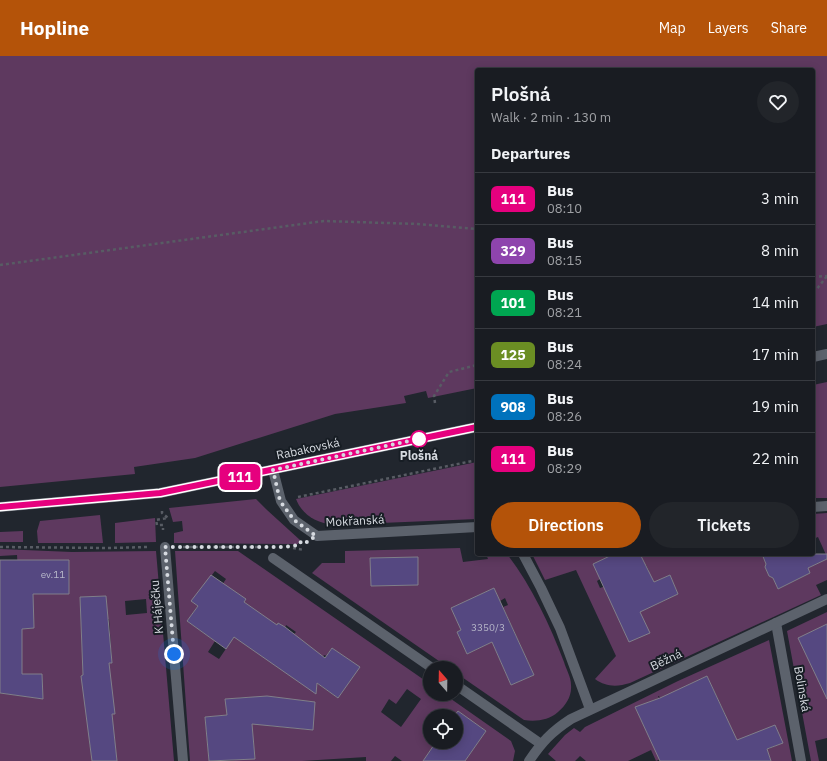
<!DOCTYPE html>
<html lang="en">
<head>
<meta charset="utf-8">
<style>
  body { margin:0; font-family:"IBM Plex Sans",sans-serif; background:#22252a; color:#f1f3f6; height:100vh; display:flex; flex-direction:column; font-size:15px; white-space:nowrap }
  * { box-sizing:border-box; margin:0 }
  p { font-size:13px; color:#9fa1a5 }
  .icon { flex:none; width:22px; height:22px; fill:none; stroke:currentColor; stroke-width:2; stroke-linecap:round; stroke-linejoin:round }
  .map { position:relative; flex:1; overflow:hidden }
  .side { position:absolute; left:475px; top:12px; width:340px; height:488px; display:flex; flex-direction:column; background:#191c22; border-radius:4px; box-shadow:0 2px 10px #0003,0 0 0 1px #373a40 }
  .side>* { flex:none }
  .badge { padding:0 8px; border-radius:6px; font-size:14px; line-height:26px }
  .needle { width:26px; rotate:340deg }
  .tools { position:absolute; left:423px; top:605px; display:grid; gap:8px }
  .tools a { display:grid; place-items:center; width:40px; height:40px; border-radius:50%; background:#191c22; box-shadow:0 2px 10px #0003,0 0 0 1px #373a40; font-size:20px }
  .you { position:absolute; width:20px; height:20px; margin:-10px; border:3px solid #fff; border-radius:50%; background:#1a73e8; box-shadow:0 0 0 6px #1a73e833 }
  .map>.badge { position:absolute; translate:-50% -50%; box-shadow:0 0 0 2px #fff }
  h2 { padding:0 16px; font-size:15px; line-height:36px }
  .round { display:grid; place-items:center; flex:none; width:42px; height:42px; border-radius:21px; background:#22252a }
  .headline { display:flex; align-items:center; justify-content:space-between; height:68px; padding:0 16px }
  h1 { font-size:19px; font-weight:600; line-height:30px }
  .action { display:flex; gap:8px; margin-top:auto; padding:8px 16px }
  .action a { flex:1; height:46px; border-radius:24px; background:#b45309; color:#fff; font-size:16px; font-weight:600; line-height:46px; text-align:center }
  .action a+a { background:#22252a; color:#f1f3f6 }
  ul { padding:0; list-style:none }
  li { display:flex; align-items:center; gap:12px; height:52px; padding:0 16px; border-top:1px solid #373a40 }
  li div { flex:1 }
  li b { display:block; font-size:15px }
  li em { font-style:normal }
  li .badge { min-width:44px; font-weight:700; text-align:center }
  header { display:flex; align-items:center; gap:24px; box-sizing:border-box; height:56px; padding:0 20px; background:#b45309; color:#fff }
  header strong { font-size:19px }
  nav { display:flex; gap:22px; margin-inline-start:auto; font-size:14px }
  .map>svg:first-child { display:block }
  .green { fill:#5e395f; fill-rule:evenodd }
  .building { fill:#554881; stroke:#817f8a }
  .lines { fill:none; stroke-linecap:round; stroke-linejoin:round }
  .path { stroke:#585c64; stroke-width:2.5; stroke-dasharray:3 3; stroke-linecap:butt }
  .minor { stroke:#5c626c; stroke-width:10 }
  .secondary { stroke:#5c626c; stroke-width:10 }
  .line-casing { stroke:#fff; stroke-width:9 }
  .line { stroke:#e6007e; stroke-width:6 }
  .walk { stroke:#d6dae0; stroke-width:4; stroke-dasharray:0 7.2 }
  .stop-dot { fill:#fff; stroke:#e6007e; stroke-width:2 }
  .labels { text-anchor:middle; stroke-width:4; stroke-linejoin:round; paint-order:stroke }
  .number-label { font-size:10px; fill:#b6b6c8 }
  .street-label { font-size:12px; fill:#d6dae0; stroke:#171d24 }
  .stop-label { font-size:12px; font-weight:bold; fill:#d6dae0; stroke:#171d24 }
</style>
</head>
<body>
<header>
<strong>Hopline</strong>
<nav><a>Map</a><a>Layers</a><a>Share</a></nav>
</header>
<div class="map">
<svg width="827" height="705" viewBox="0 0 827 705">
  <rect width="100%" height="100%" fill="#21262e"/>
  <g class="green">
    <polygon points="0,0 827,0 827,268 813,271 813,14 477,14 477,332 428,342 426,335 404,340 406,347 335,358 195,402 134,411 135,418 0,431"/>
    <polygon points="827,326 827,442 813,442 813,329"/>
    <path d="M477 406V463L333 469C317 467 302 459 296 443Z"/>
    <polygon points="256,443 267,454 300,484 298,488 174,487 174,477 183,475 182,465 173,466 169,452"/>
    <polygon points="827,457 827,501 818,481 813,483 813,458"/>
    <polygon points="100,459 103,487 38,487 37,475 40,465"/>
    <polygon points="155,462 156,486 115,487 115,467"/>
    <polygon points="23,475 23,486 0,486 0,476"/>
    <path d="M460 492 463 506 488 503 486 498H507C531 529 550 569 564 606 566 613 571 621 571 629 572 640 566 649 558 656 549 664 536 666 524 664L456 617V612H449L312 517 322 507H345V495ZM418 501V529L371 530V502ZM494 532 500 545 505 542 508 549 503 551 534 619 511 629 492 586 467 598 457 576 461 574 452 552Z"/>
    <path d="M0 493 72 496 156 495 174 705H117L114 680 89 683 92 705H0V637L43 643 42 619 22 618V600L0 574 34 572 32 537 19 534 17 499 0 500ZM106 540 107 563H109L112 607 99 608 115 658H110L81 620 83 619 80 541ZM146 543 147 557 126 559 125 545Z"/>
    <path d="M175 495H238L430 628V638H444L511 685 515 695 513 705H465L486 675 458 656 455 660H430V686H436L423 705H402L395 700 391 705H366V701L302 705H226L255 702 249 641 226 643 227 659 205 661 209 705H190ZM215 515 226 523 222 529 253 553 219 603 208 596 215 585 187 565 198 550 192 545ZM278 567 285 572 286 569 296 576 294 578 272 576ZM332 592 359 611 338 642 311 623 321 601 325 599 326 600ZM407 633 421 643 401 671 381 656 389 643 396 648ZM273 641 314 646 313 674 270 670Z"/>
    <path d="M532 498H614L600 523 597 525 600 532 649 515 646 509 640 512V498H767L766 508 765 511 769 520 773 522 778 533 810 517 801 498H809L814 509 827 503V524L816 529 821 539 630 627C617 631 606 631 595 623L616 600 576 514 545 524ZM670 519 678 538 659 547 650 528Z"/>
    <polygon points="827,556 827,682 815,685 819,705 811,705 787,575"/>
    <path d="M769 584 792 705H771L769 700 759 697 782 687 727 688 679 695 656 705 651 694 628 705H586L580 700 575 705H556L548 698 565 679 574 672 580 676 585 671 678 625ZM707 620 726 660 700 672 682 632ZM658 640H659L674 673 647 676 635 651 637 652 659 642Z"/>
  </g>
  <g class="building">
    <polygon points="614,498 640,498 654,526 670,519 678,538 640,556 650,577 629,586 593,508"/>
    <polygon points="762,498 827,498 827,503 808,512 810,517 778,533 773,522 769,520 765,511 766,508"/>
    <polygon points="418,501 418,529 371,530 370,502"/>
    <polygon points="0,504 69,504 69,538 33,538 34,572 22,573 22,618 42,618 43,643 0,637"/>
    <polygon points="211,519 246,543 244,546 277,569 278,567 285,571 325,602 332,592 360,611 338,642 317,627 316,638 234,581 226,593 187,565 198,550 191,545"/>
    <polygon points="494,532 534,619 511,629 492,586 467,598 457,576 461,574 451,552"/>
    <polygon points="106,540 112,607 109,607 115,658 112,658 117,705 92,705 81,620 83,619 80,541"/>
    <polygon points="827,568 827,643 798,582"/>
    <polygon points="707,620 737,684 775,669 783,687 767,693 771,705 660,705 635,651 660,642"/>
    <polygon points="267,640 315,646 313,674 252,668 255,703 209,705 205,661 227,659 225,643"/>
    <polygon points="458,655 486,675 465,705 423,705 436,686 456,686 456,660 454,660"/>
  </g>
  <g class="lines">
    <g class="path">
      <polyline points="0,209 324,165 418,168 477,173"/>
      <polyline points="813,221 827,220"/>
      <polyline points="813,236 816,234 827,220"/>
      <polyline points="435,347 434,340 449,316 477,309"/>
      <polyline points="298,441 477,404"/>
      <polyline points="162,455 162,457 168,462 156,464 157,469 163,469 163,474"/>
      <polyline points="0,491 109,492 148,491"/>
      <polyline points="183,491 260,491"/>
      <polyline points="293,492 304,494"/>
    </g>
    <g class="minor">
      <polyline points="273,414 281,445 294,464 317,480 477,471"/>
      <polyline points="813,451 827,450"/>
      <polyline points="165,491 183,705"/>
      <polyline points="523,498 541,532 560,572 590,653"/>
      <polyline points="273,502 432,612"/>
      <polyline points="776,567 801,705"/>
      <polyline points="456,629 541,688"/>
      <path d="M529 705C542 686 551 676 571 663L827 543"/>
    </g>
    <g class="secondary">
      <polyline points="813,301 827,298"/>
      <polyline points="0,451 160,437 477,371"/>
    </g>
  </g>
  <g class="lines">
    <g class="line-casing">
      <polyline id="line" points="0,451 160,437 477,371"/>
    </g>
    <use href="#line" class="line"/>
    <polyline class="walk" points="174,598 165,491 285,491 298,489 300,486 304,488 316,480 294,464 280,445 273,414 419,383"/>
  </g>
  <circle class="stop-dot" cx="419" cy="383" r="8"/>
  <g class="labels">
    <g class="number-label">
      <text x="53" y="522">ev.11</text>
      <text x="488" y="575">3350/3</text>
    </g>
    <g class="street-label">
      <text transform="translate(308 393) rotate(-12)" y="4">Rabakovská</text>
      <text transform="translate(355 465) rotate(-3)" y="4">Mokřanská</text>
      <text transform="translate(157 551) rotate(-95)" y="4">K Háječku</text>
      <text transform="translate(666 604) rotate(-25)" y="4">Běžná</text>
      <text transform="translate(802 633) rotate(80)" y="4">Bolinská</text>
    </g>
    <g class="stop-label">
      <text x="419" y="404">Plošná</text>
    </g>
  </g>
</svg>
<div class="tools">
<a><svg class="needle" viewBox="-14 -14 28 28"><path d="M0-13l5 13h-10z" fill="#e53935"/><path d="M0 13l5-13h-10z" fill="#9fa1a5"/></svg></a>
<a><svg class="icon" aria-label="locate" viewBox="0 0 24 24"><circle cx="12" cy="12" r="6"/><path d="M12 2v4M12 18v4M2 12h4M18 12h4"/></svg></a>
</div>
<div class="you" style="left:174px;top:598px"></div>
<b class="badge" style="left:240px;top:421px;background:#e6007e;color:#fff">111</b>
<section class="side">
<div class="headline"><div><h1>Plošná</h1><p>Walk · 2 min · 130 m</p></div><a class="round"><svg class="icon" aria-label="heart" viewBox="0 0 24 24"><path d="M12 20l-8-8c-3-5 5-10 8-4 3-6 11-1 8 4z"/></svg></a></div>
<h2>Departures</h2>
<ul>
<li><span class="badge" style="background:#e6007e;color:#fff">111</span><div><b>Bus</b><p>08:10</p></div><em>3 min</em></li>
<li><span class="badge" style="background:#8e44ad;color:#fff">329</span><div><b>Bus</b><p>08:15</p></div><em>8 min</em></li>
<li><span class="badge" style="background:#00a651;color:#fff">101</span><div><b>Bus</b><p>08:21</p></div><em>14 min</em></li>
<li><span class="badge" style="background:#6b8e23;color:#fff">125</span><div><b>Bus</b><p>08:24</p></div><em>17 min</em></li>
<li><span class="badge" style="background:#0072bc;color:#fff">908</span><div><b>Bus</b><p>08:26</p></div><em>19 min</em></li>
<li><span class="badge" style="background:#e6007e;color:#fff">111</span><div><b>Bus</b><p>08:29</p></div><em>22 min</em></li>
</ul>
<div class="action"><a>Directions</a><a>Tickets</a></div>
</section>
</div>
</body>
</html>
